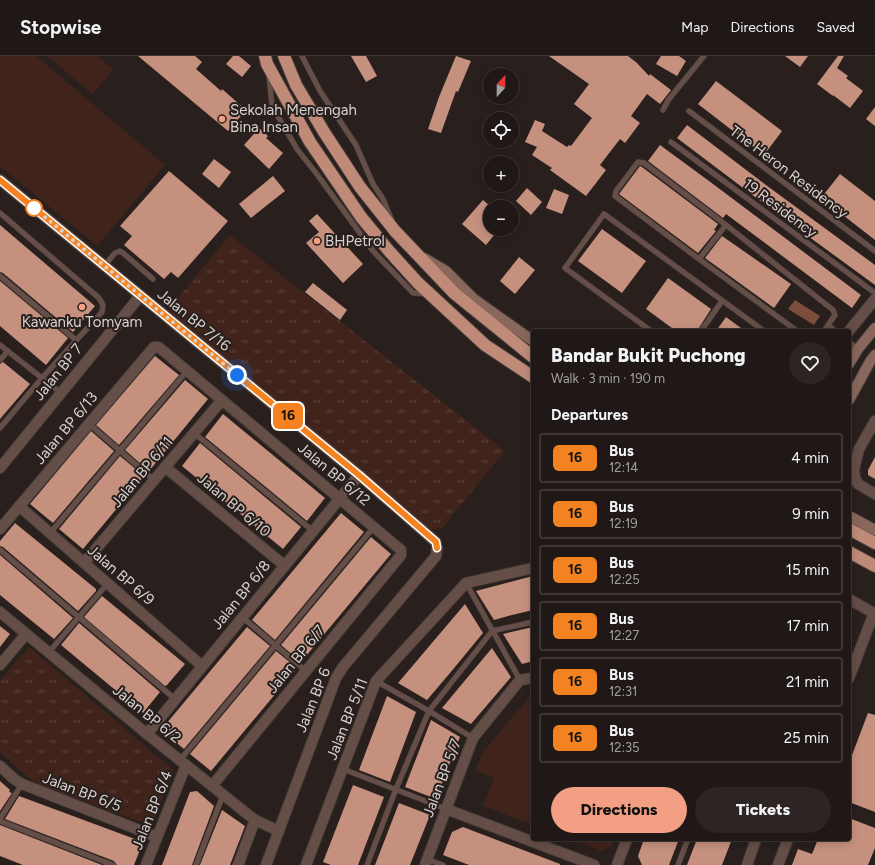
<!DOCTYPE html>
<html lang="en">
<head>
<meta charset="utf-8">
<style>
  body { margin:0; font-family:Figtree,sans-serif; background:#2c2523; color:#f1f3f6; height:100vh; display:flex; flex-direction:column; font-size:15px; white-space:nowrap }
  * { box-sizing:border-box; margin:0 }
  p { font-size:13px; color:#a1a0a1 }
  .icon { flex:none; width:22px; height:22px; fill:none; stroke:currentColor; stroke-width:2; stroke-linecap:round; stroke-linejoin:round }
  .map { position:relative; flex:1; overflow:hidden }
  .details { position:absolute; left:531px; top:273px; width:320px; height:512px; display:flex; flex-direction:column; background:#1f1816; border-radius:4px; box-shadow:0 2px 10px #0003,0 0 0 1px #3c3735 }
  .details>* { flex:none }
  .badge { padding:0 8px; border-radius:6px; font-size:14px; line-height:26px }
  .needle { width:26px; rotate:21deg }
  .tools { position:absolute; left:483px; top:12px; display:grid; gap:8px }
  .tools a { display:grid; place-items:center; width:36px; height:36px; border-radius:50%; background:#1f1816; box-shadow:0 2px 10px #0003,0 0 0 1px #3c3735; font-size:20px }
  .you { position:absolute; width:20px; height:20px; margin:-10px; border:3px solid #fff; border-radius:50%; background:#1a73e8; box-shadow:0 0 0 6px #1a73e833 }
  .map>.badge { position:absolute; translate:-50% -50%; box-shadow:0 0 0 2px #fff }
  h2 { padding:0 20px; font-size:15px; line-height:36px }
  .round { display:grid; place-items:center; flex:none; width:42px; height:42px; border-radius:21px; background:#2c2523 }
  .overview { display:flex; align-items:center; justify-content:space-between; height:68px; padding:0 20px }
  h1 { font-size:19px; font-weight:800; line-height:30px }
  .action { display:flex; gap:8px; margin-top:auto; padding:8px 20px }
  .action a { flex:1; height:46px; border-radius:24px; background:#f39f84; color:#111; font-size:16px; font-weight:800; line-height:46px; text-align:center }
  .action a+a { background:#2c2523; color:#f1f3f6 }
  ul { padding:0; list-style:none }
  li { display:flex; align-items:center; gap:12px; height:50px; margin:0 8px 6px; padding:0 12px; border:2px solid #3c3735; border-radius:4px }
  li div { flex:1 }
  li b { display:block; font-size:15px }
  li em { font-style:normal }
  li .badge { min-width:44px; font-weight:700; text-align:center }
  header { display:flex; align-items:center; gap:24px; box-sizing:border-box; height:56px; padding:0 20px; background:#1f1816; border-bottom:1px solid #3c3735 }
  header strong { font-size:19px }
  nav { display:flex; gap:22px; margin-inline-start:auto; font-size:14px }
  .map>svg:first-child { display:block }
  .grass { fill:url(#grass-tufts) }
  .park { fill:#40241c }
  .water { fill:#7c4c3c }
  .building { fill:#c6907e }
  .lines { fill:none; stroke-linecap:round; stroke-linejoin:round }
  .lane-casing { stroke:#453c39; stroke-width:6 }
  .street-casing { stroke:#453c39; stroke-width:12 }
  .secondary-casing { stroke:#453c39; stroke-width:12 }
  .highway-casing { stroke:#453c39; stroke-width:14 }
  .lane { stroke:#644e47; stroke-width:5 }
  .street { stroke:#644e47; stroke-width:10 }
  .secondary { stroke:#89675b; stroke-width:10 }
  .highway { stroke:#c08a79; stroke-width:12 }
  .line-casing { stroke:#fff; stroke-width:9 }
  .line { stroke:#f58220; stroke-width:6 }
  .walk { stroke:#d7d1cf; stroke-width:4; stroke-dasharray:0 7.2 }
  .poi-dot { fill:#f39f84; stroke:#29201d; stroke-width:1.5 }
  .stop-dot { fill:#fff; stroke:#f58220; stroke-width:2 }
  .labels { text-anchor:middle; stroke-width:4; stroke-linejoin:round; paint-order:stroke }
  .poi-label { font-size:15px; fill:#d7d1cf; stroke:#29201d; text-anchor:start }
  .street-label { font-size:15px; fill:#d7d1cf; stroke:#29201d }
</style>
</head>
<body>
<header>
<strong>Stopwise</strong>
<nav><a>Map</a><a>Directions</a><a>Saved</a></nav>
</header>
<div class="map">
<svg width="875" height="809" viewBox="0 0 875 809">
  <defs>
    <pattern id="grass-tufts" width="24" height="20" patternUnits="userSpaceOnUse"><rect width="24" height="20" fill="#40241c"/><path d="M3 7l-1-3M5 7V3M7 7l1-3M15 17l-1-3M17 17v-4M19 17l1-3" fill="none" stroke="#5b433c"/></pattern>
  </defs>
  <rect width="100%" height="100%" fill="#29201d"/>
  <g class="grass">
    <polygon points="230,179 505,395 442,472 428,474 168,254"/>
    <polygon points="29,591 173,714 152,770 35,727 0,696 0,625"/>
  </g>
  <g class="park">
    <polygon points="0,0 36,0 165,109 97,190 0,110"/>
    <polygon points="47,0 97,0 113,13 93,38"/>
    <polygon points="533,637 533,769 483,750 494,722 476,715 482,697"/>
    <polygon points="570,783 615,783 612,790 602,795"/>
  </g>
  <polygon class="water" points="795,244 820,260 814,269 788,253"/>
  <g class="building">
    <polygon points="138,0 195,0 202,6 196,13 221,35 222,33 246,54 228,75"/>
    <polygon points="233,0 239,0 251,10 242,21 226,8"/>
    <polygon points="351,0 366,0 377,20 366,26"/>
    <polygon points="456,0 471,5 458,36 456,35 441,77 428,73 439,41"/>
    <polygon points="549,0 628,0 637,7 649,20 650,18 671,34 660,48 647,38 631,60 640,67 625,87 620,83 600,109 606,114 586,140 550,114 552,112 532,99 537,91 525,86 535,64 545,68 542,75 567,91 569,89 571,90 592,62 574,48 589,28"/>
    <polygon points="661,0 679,0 686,5 677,20 656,8"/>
    <polygon points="785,0 808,0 800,11"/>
    <polygon points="838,0 844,0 837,12 848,20 846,22 863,35 850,52 833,39 833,40 817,28"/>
    <polygon points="716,25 782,75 764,99 698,48"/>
    <polygon points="875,51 875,70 866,63"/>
    <polygon points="687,69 770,132 875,209 875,229 775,156 677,82"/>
    <polygon points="259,72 268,80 266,82 283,97 269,113 244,89"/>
    <polygon points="660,89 709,125 861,239 852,252 726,158 723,162 648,105"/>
    <polygon points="214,103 231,116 219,132 202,118"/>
    <polygon points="640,110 642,111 718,168 714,174 716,175 698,197 619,138"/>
    <polygon points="169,115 228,165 178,222 171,216 164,223 124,189 132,180 120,170"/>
    <polygon points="840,118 875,145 875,184 821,142"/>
    <polygon points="273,120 285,135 251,162 239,148"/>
    <polygon points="527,132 542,146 531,159 516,145"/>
    <polygon points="554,133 569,139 562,158 546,152"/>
    <polygon points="483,144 490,150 490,173 499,173 486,189 462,168"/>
    <polygon points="317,158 363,208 343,227 306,187 319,176 309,165"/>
    <polygon points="0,169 95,250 73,276 3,217 0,216"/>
    <polygon points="602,173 646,205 622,237 578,205"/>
    <polygon points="722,180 791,228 774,252 705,202"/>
    <polygon points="519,201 535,214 515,238 500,225"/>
    <polygon points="668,222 711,253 697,275 676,275 646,253"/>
    <polygon points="0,225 68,282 46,309 0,270"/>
    <polygon points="313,227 347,254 340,264 305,236"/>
    <polygon points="726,261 745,275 716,275"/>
    <polygon points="155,300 179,319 119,389 96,369"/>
    <polygon points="3,306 30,328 0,363 0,308"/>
    <polygon points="185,324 208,343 149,415 125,394"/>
    <polygon points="223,358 325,442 307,465 205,381"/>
    <polygon points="91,375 114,395 53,467 30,448"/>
    <polygon points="200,387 301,471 283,493 182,410"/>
    <polygon points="120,400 144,420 83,493 59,473"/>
    <polygon points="875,401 875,423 868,419 868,414"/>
    <polygon points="341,457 364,476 275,584 252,564"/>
    <polygon points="15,467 96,533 96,535 78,555 3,491 0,490 0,485"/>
    <polygon points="371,481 391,498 301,606 281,589"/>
    <polygon points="0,499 73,562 54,583 0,539"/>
    <polygon points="533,520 533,554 512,559 494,564 476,535"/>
    <polygon points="102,540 185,608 167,629 165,630 84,561"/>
    <polygon points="465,548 483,577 450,617 427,644 398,627"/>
    <polygon points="79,567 160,636 143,657 61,589"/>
    <polygon points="0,570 10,578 0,591"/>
    <polygon points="247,571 270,590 184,693 161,674"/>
    <polygon points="533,571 533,605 522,608 503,578"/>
    <polygon points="492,592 511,621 471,668 442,652"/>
    <polygon points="276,595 297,612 211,715 190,698"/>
    <polygon points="387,640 416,656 390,726 359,714"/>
    <polygon points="868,657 875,659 875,756 849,746 849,707"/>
    <polygon points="431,664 460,681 436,743 405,731"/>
    <polygon points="0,725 10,734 9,736 12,737 0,755"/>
    <polygon points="353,729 384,741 358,809 331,809 323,806"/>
    <polygon points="197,735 214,750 192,809 162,809 190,736"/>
    <polygon points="19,740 143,786 134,809 117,809 114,805 5,763"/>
    <polygon points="399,747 430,759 410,809 375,809"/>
    <polygon points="222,754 245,770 230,809 200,809"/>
    <polygon points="849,762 875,772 875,792 868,809 792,809 798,793 812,798 818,783 849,783"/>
    <polygon points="0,769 102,809 23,809 0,800"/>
    <polygon points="463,771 560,808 560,809 469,809 443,799 452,776"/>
    <polygon points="644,783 679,783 669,809 642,809 638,800"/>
    <polygon points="697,783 732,783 722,809 687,809"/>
  </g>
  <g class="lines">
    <g class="lane-casing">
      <g id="lane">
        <polyline points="302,0 320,35 356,89 373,128 383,143 392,165"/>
        <polyline points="269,20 272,50 297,93 316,117 373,195 413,237 427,238"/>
        <polyline points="663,54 669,43 704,0"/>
        <polyline points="689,55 875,195"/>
        <polyline points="671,86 875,237"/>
        <polyline points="0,157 99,242 103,249 102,256 42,322 0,372"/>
        <polyline points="726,169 699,203 797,275"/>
        <polyline points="699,203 615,140 616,135 638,106 644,107 726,169 833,254 835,259 824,275"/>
        <polyline points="104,210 115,197 120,195 123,197 153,223"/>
        <polyline points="0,220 76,284"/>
        <polyline points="828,269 835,275"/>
        <polyline points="651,275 565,212 604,158 764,275"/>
        <polyline points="701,275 722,245"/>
        <polyline points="849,286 858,293"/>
        <polyline points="0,289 61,337"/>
        <polyline points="0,304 8,295"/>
        <polyline points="89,368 154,424"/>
        <polyline points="194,377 313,475"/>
        <polyline points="50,477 187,315"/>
        <polyline points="0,494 175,643"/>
        <polyline points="466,527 520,624"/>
        <polyline points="242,561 306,615"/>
        <polyline points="49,596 108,527"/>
        <polyline points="376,625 429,655 473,682"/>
        <polyline points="180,704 374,471"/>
        <polyline points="343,713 446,753"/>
        <polyline points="0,763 22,728"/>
        <polyline points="0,765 113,809"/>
        <polyline points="427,803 443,809"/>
        <polyline points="196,809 223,739"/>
        <polyline points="367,809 396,733 429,655 492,575 533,566"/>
        <polyline points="678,809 688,783"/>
      </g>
    </g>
    <g class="street-casing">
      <g id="street">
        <polyline points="0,124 359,419 436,486 437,492 436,500 343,611 336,622 266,809"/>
        <polyline points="849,275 875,243"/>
        <polyline points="875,365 859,393 854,413 855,422 858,428 875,438"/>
        <polyline points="165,411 285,510"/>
        <polyline points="0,412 140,240"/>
        <polyline points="19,450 202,610"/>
        <polyline points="0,473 154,291 158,291 161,293 401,494 401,499 212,730"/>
        <polyline points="84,507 222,344"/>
        <polyline points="849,543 875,558"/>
        <polyline points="0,556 147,678 255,764 279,775"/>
        <polyline points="0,609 26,578"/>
        <polyline points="849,622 874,557"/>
        <polyline points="147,678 359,419"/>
        <polyline points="0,710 14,723 22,728 157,781"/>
        <polyline points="446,753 594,809"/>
        <polyline points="146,809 186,709"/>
        <polyline points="238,809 255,764"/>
        <polyline points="306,809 376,625 466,527 533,512"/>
        <polyline points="425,809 473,682 520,624 533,622"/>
        <polyline points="617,809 627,783"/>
        <polyline points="747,809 756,783"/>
        <polyline points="778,809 788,783"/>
      </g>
    </g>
    <g class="secondary-casing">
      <g id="secondary">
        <polyline points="424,202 446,215 474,243 533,285"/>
        <polyline points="849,308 858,293 875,272"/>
        <polyline points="849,344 871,304 875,299"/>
        <polyline points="849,460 875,474"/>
      </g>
    </g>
    <g class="highway-casing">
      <g id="highway">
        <polyline points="265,0 267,8 310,86 361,161 389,195 418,227 485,289 533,321"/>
        <polyline points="284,0 296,29 324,76 360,131 395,175 454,237 533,301"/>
        <polyline points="849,473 875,487"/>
        <polyline points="849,496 875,510"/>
      </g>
    </g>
    <use href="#lane" class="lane"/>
    <use href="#street" class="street"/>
    <use href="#secondary" class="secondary"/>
    <use href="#highway" class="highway"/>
  </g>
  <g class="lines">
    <g class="line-casing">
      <polyline id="line" points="0,124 359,419 436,486 437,492"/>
    </g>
    <use href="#line" class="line"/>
    <polyline class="walk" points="34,152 237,319"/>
  </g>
  <g class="poi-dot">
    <circle cx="222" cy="63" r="4"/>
    <circle cx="317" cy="185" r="4"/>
    <circle cx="82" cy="251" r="4"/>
  </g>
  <circle class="stop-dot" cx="34" cy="152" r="8"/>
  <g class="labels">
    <g class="poi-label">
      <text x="230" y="59">Sekolah Menengah<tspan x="230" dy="17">Bina Insan</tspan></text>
      <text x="325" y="190">BHPetrol</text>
      <text x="82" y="271" text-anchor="middle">Kawanku Tomyam</text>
    </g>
    <g class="street-label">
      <text transform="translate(789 116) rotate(37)" y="5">The Heron Residency</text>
      <text transform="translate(780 152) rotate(37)" y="5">19 Residency</text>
      <text transform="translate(194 264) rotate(39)" y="5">Jalan BP 7/16</text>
      <text transform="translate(58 316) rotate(-51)" y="5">Jalan BP 7</text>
      <text transform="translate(66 372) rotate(-50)" y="5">Jalan BP 6/13</text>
      <text transform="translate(142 416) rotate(-50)" y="5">Jalan BP 6/11</text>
      <text transform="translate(334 418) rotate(40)" y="5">Jalan BP 6/12</text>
      <text transform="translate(234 449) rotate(40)" y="5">Jalan BP 6/10</text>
      <text transform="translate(121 519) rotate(41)" y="5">Jalan BP 6/9</text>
      <text transform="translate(241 539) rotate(-51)" y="5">Jalan BP 6/8</text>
      <text transform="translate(296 603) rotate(-51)" y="5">Jalan BP 6/7</text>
      <text transform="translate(313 644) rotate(-68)" y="5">Jalan BP 6</text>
      <text transform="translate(147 658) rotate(39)" y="5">Jalan BP 6/2</text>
      <text transform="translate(347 663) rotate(-68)" y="5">Jalan BP 5/11</text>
      <text transform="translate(442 722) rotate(-69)" y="5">Jalan BP 5/7</text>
      <text transform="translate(82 736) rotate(21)" y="5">Jalan BP 6/5</text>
      <text transform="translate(152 754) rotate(-68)" y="5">Jalan BP 6/4</text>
    </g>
  </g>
</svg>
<div class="tools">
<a><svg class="needle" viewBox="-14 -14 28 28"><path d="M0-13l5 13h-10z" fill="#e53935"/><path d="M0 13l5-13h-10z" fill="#a1a0a1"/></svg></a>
<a><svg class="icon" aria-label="locate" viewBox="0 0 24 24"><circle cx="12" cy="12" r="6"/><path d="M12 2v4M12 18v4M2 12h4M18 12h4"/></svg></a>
<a>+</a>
<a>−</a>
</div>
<div class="you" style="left:237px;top:319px"></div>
<b class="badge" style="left:288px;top:360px;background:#f58220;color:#111">16</b>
<section class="details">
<div class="overview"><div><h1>Bandar Bukit Puchong</h1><p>Walk · 3 min · 190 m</p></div><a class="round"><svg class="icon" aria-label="heart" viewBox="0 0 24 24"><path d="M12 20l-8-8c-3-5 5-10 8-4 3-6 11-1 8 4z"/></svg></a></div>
<h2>Departures</h2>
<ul>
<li><span class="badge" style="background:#f58220;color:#111">16</span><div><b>Bus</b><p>12:14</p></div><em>4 min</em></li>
<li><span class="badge" style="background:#f58220;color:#111">16</span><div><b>Bus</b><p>12:19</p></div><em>9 min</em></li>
<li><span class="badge" style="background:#f58220;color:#111">16</span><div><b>Bus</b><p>12:25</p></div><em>15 min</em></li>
<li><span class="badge" style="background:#f58220;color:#111">16</span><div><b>Bus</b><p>12:27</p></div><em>17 min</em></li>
<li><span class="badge" style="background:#f58220;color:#111">16</span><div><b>Bus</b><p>12:31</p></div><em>21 min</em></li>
<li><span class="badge" style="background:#f58220;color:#111">16</span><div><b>Bus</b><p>12:35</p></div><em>25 min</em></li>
</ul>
<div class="action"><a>Directions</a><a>Tickets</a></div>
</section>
</div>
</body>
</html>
